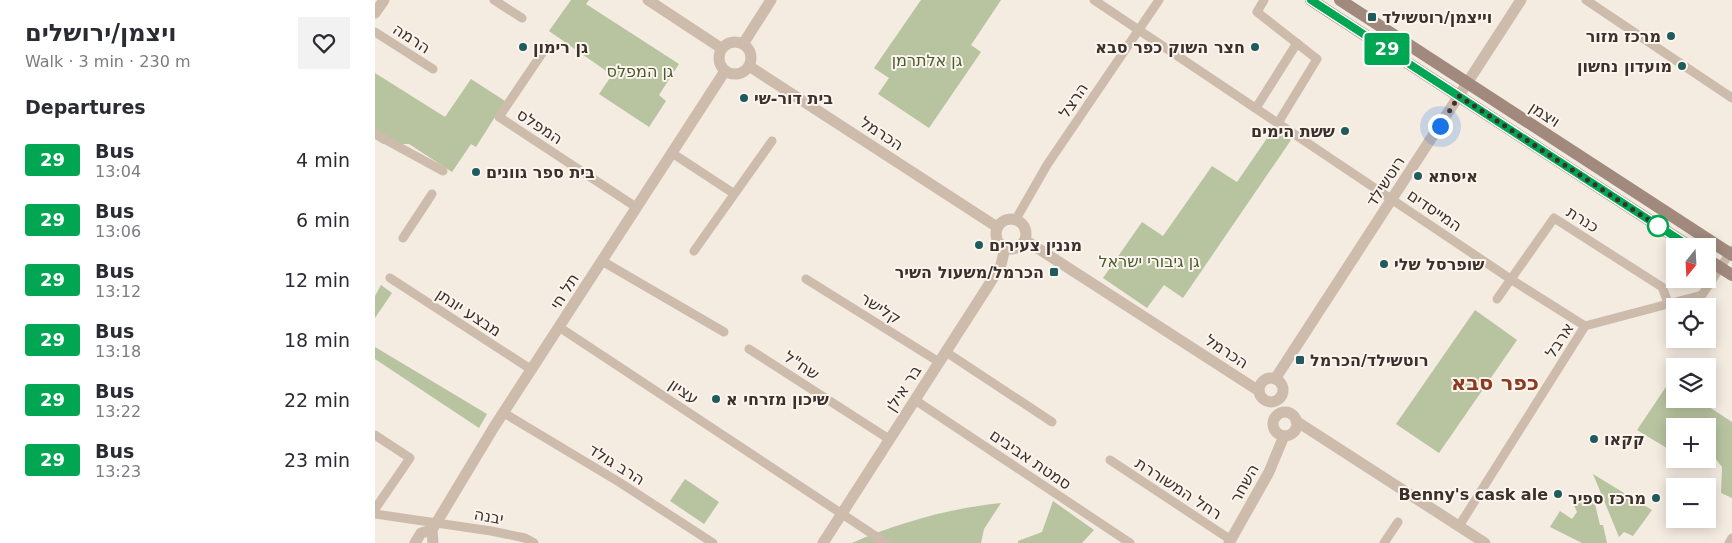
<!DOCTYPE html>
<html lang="en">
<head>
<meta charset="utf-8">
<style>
  body { margin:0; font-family:"DejaVu Sans",Heebo,sans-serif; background:#f2f2f3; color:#2b2b33; height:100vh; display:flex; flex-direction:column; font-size:19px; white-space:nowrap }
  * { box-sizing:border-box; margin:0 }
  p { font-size:16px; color:#7c7c81 }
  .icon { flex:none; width:28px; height:28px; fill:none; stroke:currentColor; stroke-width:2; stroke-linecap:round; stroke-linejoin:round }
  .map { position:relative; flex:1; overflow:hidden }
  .side { display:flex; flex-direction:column; background:#fff; width:375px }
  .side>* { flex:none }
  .badge { padding:0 10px; border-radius:4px; font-size:18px; line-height:32px }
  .needle { width:32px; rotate:198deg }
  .buttons { position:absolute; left:1291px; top:238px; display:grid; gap:10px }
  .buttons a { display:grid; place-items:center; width:50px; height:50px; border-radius:0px; background:#fff; box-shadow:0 2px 12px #0003; font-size:25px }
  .you { position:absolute; width:25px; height:25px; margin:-12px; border:4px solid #fff; border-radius:50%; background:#1a73e8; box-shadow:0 0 0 8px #1a73e833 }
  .map>.badge { position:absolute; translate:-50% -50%; box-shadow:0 0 0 2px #fff }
  h2 { padding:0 25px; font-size:19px; line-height:45px }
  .round { display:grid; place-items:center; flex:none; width:52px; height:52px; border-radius:0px; background:#f2f2f3 }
  .summary { display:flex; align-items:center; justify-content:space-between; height:85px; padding:0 25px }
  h1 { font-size:24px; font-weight:700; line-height:38px }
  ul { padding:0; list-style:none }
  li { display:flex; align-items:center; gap:15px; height:60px; padding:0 25px }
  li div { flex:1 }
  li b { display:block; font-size:19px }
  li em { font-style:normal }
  li .badge { min-width:55px; font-weight:700; text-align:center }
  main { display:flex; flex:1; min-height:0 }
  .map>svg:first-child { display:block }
  .green { fill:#b8c4a0 }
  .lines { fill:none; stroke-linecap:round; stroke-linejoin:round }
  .minor { stroke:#cdbbac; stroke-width:9 }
  .tertiary { stroke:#cdbbac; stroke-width:11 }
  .secondary { stroke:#a18a7d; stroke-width:12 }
  .line-casing { stroke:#fff; stroke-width:11 }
  .line { stroke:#00a651; stroke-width:8 }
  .walk { stroke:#3b302b; stroke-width:5; stroke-dasharray:0 9 }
  .poi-dot { fill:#1f5a5e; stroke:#fbf5ee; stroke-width:2 }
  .stop-dot { fill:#fff; stroke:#00a651; stroke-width:2.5 }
  .labels { text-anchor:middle; stroke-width:4; stroke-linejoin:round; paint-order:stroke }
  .poi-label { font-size:16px; font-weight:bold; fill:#3b302b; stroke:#fbf5ee; text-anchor:start }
  .street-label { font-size:16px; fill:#3b302b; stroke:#fbf5ee }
  .park-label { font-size:16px; fill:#4a5a2e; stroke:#fbf5ee }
  .district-label { font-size:21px; font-weight:bold; fill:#8c3b22; stroke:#fbf5ee }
</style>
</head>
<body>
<main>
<section class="side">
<div class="summary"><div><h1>ויצמן/ירושלים</h1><p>Walk · 3 min · 230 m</p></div><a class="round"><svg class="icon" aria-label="heart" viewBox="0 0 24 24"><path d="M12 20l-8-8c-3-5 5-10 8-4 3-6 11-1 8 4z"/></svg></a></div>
<h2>Departures</h2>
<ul>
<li><span class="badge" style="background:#00a651;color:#fff">29</span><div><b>Bus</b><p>13:04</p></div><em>4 min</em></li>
<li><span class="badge" style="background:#00a651;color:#fff">29</span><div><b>Bus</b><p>13:06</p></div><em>6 min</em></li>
<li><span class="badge" style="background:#00a651;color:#fff">29</span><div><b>Bus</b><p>13:12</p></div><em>12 min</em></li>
<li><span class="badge" style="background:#00a651;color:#fff">29</span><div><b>Bus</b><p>13:18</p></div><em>18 min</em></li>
<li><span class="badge" style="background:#00a651;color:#fff">29</span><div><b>Bus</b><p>13:22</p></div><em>22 min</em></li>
<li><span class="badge" style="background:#00a651;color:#fff">29</span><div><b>Bus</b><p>13:23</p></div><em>23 min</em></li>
</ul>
</section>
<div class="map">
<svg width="1357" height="543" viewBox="0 0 1357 543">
  <rect width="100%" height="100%" fill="#f4ebe1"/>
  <g class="green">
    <polygon points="196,0 214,0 211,4 304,64 284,95 291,101 274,127 224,94 237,75 174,31"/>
    <polygon points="546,0 626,0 596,45 606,52 554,128 503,94 514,78 499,68"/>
    <polygon points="0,73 70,117 96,79 130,101 101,147 96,144 77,172 34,144 8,144 0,139"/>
    <polygon points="899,128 916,140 808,298 789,285 772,308 728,278 767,222 788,236 837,166 862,182"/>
    <polygon points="6,285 17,293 0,318 0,296"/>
    <polygon points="1100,310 1142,340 1064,453 1021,424"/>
    <polygon points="0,347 112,414 104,428 0,359"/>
    <polygon points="1295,381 1300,384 1300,399 1322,399 1357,422 1357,498 1346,493 1347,467 1333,449 1332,426 1300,426 1300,453 1262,430"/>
    <polygon points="1218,474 1277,510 1258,536 1249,532 1244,537"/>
    <polygon points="310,479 344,502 329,524 295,501"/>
    <polygon points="1208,494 1219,500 1225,525 1228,525 1232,543 1207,543 1175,527 1185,511 1197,519 1202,512 1198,503"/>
    <polygon points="678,501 719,530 707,543 643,543 643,541 667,532"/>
    <path d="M626 503 609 529 606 543H477C523 523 575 508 626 503Z"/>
  </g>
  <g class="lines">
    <g class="minor">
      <polyline points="119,0 147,18"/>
      <polyline points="719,0 1137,280 1210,326"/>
      <polyline points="889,0 882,12 942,59 903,123"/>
      <polyline points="1211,0 1357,98"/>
      <polyline points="0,32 58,69"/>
      <polyline points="172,46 124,117 261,207"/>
      <polyline points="881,108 922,43"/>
      <polyline points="0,134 68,171"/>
      <polyline points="297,153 358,193"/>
      <polyline points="641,219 672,165 784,0"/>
      <polyline points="28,238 57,194"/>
      <polyline points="319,251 397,141"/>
      <polyline points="227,261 349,332"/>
      <polyline points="15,278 157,370"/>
      <polyline points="431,279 564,362"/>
      <polyline points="1122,299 1179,218 1287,287 1294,305"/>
      <polyline points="184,327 511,543"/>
      <polyline points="374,349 514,439"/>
      <polyline points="571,352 677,422"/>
      <polyline points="540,400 755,543"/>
      <polyline points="129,413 244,482 338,543"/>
      <polyline points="0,435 35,458 0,509"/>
      <polyline points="735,460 856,540"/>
      <polyline points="0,514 116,531 150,538 159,543"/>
      <polyline points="1084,526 1210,326 1327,295 1357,250"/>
      <polyline points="1009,543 1023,522"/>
      <polyline points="1354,543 1357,538"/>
    </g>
    <g class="tertiary">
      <polyline points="273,0 346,48"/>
      <polyline points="0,13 9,0"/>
      <circle cx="360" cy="58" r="16"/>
      <polyline points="368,44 396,0"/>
      <polyline points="374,66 622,227"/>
      <circle cx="636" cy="234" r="15"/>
      <polyline points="650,240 884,391"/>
      <circle cx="896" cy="390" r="12"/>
      <polyline points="900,379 1146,0"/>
      <circle cx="910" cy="424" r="12"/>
      <polyline points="921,421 1110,543"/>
      <polyline points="57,530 58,543"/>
      <polyline points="40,543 46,533 57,530 119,427 350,71"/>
      <polyline points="448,543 615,283 626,265 630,248"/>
      <polyline points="854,543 894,472 909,436"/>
    </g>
    <g class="secondary">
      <polyline points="936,0 1314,246"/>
      <polyline points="965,0 1357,255"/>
      <polyline points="1332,259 1357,275"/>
    </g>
  </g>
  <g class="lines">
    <g class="line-casing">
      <polyline id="line" points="936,0 1314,246"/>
    </g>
    <use href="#line" class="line"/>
    <polyline class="walk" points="1065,126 1084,96 1283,226"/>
  </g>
  <g class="poi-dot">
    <rect x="992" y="12" width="10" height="10" rx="2.5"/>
    <circle cx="1296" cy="36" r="5"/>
    <circle cx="148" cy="47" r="5"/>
    <circle cx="880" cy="47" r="5"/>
    <circle cx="1307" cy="66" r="5"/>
    <circle cx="369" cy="98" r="5"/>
    <circle cx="970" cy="131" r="5"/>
    <circle cx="101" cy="172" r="5"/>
    <circle cx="1043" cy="176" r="5"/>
    <circle cx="604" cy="245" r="5"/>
    <circle cx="1009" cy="264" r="5"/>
    <rect x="674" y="267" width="10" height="10" rx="2.5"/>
    <rect x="920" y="355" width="10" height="10" rx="2.5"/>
    <circle cx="341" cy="399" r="5"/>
    <circle cx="1219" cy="439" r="5"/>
    <circle cx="1183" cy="494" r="5"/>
    <circle cx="1281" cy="498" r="5"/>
  </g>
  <circle class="stop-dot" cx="1283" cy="226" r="10"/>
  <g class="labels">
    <g class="poi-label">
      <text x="1007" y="23">וייצמן/רוטשילד</text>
      <text x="1286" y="42" text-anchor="end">מרכז מזור</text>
      <text x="158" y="53">גן רימון</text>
      <text x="870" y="53" text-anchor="end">חצר השוק כפר סבא</text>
      <text x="1297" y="72" text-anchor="end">מועדון נחשון</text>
      <text x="379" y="104">בית דור-שי</text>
      <text x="960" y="137" text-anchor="end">ששת הימים</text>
      <text x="111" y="178">בית ספר גוונים</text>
      <text x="1053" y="182">איסתא</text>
      <text x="614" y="251">מננין צעירים</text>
      <text x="1019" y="270">שופרסל שלי</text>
      <text x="669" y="278" text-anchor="end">הכרמל/משעול השיר</text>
      <text x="935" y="366">רוטשילד/הכרמל</text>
      <text x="351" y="405">שיכון מזרחי א</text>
      <text x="1229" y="445">קקאו</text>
      <text x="1173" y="500" text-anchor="end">Benny's cask ale</text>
      <text x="1271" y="504" text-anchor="end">מרכז ספיר</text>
    </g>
    <g class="street-label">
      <text transform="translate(37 38) rotate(33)" y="6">הרמה</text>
      <text transform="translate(698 100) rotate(-56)" y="6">הרצל</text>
      <text transform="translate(1170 114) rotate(33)" y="6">ויצמן</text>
      <text transform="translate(165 126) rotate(33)" y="6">המפלס</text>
      <text transform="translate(507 133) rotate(33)" y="6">הכרמל</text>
      <text transform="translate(1010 181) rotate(-57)" y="6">רוטשילד</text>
      <text transform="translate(1060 210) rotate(34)" y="6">המייסדים</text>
      <text transform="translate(1208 219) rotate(32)" y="6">כנרת</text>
      <text transform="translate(189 291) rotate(-57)" y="6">תל חי</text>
      <text transform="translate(506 308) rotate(32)" y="6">קלישר</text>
      <text transform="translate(94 312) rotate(33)" y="6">מבצע יונתן</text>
      <text transform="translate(1184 340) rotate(-57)" y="6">ארבל</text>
      <text transform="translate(852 351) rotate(33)" y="6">הכרמל</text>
      <text transform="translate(427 365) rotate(33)" y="6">שח"ל</text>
      <text transform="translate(528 388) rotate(-57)" y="6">בר אילן</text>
      <text transform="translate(309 391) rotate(34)" y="6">עציון</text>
      <text transform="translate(656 459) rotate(34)" y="6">סמטת אביבים</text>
      <text transform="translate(242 464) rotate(32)" y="6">הרב גולד</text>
      <text transform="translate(869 483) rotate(-61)" y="6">השחר</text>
      <text transform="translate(804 488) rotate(33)" y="6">רחל המשוררת</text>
      <text transform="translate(114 516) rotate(10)" y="6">יבנה</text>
    </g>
    <g class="park-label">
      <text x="552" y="66">גן אלתרמן</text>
      <text x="265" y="77">גן המפלס</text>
      <text x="774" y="267">גן גיבורי ישראל</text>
    </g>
    <g class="district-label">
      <text x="1120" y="390">כפר סבא</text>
    </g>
  </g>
</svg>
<div class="buttons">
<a><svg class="needle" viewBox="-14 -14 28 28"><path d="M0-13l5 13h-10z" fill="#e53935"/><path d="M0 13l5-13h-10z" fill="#7c7c81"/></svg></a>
<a><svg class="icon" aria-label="locate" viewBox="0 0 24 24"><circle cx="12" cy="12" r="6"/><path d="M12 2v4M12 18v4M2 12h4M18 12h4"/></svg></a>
<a><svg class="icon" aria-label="layers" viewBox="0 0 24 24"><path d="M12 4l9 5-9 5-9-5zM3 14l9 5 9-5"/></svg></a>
<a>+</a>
<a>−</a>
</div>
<div class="you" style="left:1065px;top:126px"></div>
<b class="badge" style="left:1012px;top:49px;background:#00a651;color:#fff">29</b>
</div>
</main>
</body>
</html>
